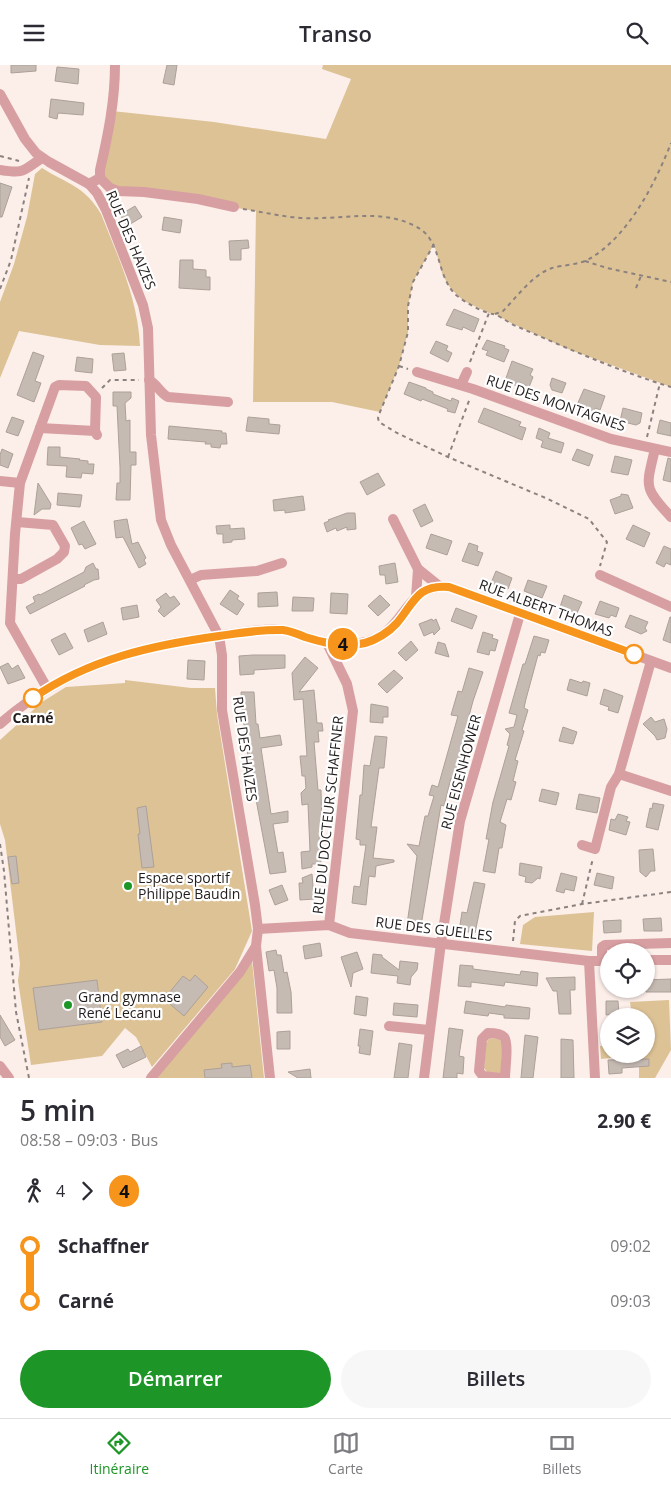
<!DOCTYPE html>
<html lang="fr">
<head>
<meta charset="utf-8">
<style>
  body { margin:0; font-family:"Open Sans",sans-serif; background:#f7f7f7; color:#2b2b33; height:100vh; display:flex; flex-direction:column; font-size:19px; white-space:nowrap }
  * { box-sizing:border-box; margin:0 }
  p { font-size:16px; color:#7c7c81 }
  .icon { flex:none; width:28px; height:28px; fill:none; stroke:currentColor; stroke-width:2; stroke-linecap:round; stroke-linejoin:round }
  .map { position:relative; height:1013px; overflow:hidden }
  .drawer { display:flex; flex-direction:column; background:#fff; flex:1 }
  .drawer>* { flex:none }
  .badge { padding:0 10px; border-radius:16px; font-size:18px; line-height:32px }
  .tools { position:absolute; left:600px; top:878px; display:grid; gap:10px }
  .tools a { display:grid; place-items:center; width:55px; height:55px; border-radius:50%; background:#fff; box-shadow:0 1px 4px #0004; font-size:25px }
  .map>.badge { position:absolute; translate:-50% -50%; box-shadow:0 0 0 2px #fff }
  .legs { display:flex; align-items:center; gap:8px; height:55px; padding:0 20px; font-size:16px }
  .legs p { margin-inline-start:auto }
  .head { display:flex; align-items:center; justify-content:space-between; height:85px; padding:0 20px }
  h1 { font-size:28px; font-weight:600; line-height:38px }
  .button { display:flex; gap:10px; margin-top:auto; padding:10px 20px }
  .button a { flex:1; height:58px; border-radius:30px; background:#1d9627; color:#fff; font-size:20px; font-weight:600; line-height:58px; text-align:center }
  .button a+a { background:#f7f7f7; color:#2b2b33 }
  ul { padding:0 20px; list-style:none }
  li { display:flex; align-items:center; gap:18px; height:55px; font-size:19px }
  li i { display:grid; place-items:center; width:8px; height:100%; margin:0 6px; background:currentColor }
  li i::after { content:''; width:12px; height:12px; margin:-6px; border:4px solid; border-radius:50%; background:#fff }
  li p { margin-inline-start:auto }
  li:first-child i { background:linear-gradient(#0000 50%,currentColor 0) }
  li:last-child i { background:linear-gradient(currentColor 50%,#0000 0) }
  header { display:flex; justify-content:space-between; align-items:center; height:65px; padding:0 20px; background:#fff; font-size:22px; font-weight:600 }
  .tab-bar { display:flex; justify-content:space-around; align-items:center; height:70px; border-top:1px solid #e1e1e2; background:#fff; font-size:14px; color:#7c7c81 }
  .tab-bar a { display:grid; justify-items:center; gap:2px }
  .tab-bar .on { color:#1d9627 }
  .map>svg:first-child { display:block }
  .green { fill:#ddc295 }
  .building { fill:#c6bbb3; stroke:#aca099 }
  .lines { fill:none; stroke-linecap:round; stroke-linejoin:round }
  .path { stroke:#8b827f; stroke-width:2; stroke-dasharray:4 4; stroke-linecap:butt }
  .minor { stroke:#d89fa2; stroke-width:10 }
  .line-1-casing { stroke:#fff; stroke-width:11 }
  .line-1 { stroke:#f6941c; stroke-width:8 }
  .stop-1-dot { fill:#fff; stroke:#f6941c; stroke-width:2.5 }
  .poi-dot { fill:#1d9627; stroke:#fff; stroke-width:2 }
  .labels { text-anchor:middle; stroke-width:4.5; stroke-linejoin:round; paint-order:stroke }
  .street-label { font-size:14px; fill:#221d1c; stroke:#fff }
  .stop-label { font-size:14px; font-weight:bold; fill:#221d1c; stroke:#fff }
  .poi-label { font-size:14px; fill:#221d1c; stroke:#fff; text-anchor:start }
</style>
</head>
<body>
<header><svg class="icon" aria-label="menu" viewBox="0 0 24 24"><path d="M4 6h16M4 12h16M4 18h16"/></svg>Transo<svg class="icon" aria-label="search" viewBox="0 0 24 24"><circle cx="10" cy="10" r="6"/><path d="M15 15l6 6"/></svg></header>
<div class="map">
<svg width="671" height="1013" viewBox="0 0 671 1013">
  <rect width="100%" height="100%" fill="#fceee9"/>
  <g class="green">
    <polygon points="323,0 671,0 671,322 568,284 511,258 495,249 489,248 466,237 458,231 448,220 442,208 434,179 413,217 408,241 408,267 399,301 380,347 332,337 253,337 256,146 110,123 100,105 112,46 214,57 326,74 351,14 322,4"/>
    <path d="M42 103C67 119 85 121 101 149 118 192 138 234 140 281L100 280 19 266 0 313V237L14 199 27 152 35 109Z"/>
    <polygon points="125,615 191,623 215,623 217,649 252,866 235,904 152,1002 136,972 125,963 102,991 31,1000 18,916 20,899 5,775 0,759 0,675 42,637 66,622 125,618"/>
    <polygon points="594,847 592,886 520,879 523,860 535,852"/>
    <polygon points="252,896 264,1013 156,1013"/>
    <polygon points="669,935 671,985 655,1013 639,1013 639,990 601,994 600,981 609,980 609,989 646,989 646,951 632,951 630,937"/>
    <polygon points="490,973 499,974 502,978 501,1009 487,1007 484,1003 486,978"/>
  </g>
  <g class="building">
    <polygon points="11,0 36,0 36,6 11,8"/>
    <polygon points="167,0 177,0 174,20 163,18"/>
    <polygon points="57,2 79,4 78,19 55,16"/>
    <polygon points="51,34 84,38 83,50 58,48 57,54 49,52"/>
    <polygon points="0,118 12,122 2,152 0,152"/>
    <polygon points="135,141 142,152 127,161 120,150"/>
    <polygon points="164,152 182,155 180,168 162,165"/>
    <polygon points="248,175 249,183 241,184 241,195 230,195 229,176"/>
    <polygon points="180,195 193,195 193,204 206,205 206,212 210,212 210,225 179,223"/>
    <polygon points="454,244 479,254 474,267 463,262 462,265 446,260"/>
    <polygon points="487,275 505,281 504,283 509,285 504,297 486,290 488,286 482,284"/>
    <polygon points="436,276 448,281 446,285 452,288 448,297 430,288"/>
    <polygon points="33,287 44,291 35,316 41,318 34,337 17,330"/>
    <polygon points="124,288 126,305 114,306 112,289"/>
    <polygon points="77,292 93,294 92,308 75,306"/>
    <polygon points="512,296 533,304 530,310 533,312 529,322 519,317 517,321 505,316"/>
    <polygon points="552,313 566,318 562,328 552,325 550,320"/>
    <polygon points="409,317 426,323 426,324 433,327 433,329 451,336 452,333 459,336 455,348 447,346 448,344 430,337 422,334 421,336 404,329"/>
    <polygon points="584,324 605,331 600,345 595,343 594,347 577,340"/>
    <polygon points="113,327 131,327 131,333 125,338 126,356 130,355 130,387 136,387 136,400 131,400 130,435 116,435 117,418 120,418 120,402 117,341 113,341"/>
    <polygon points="484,343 521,357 519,361 526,363 522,375 478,357"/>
    <polygon points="623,343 642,348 640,358 636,360 620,356"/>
    <polygon points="12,352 24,356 18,371 6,367"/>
    <polygon points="248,352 269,354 269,359 280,360 279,369 246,366"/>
    <polygon points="660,355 671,358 671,371 657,368"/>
    <polygon points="169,361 222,366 222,368 226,368 227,379 221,379 220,383 211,382 211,379 205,379 206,377 168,374"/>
    <polygon points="539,363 550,368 548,373 564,378 561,388 541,382 543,376 536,373"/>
    <polygon points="48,382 60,382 60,392 80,394 79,395 88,396 88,399 94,399 93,409 82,408 81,413 66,412 67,401 47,400"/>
    <polygon points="2,384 13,389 8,403 0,400 0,390"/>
    <polygon points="577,384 593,390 589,401 572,395"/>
    <polygon points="615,391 632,395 628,410 611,407"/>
    <polygon points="668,393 671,394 671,417 663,415"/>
    <polygon points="378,408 385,420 367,430 360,417"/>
    <polygon points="38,418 51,439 50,444 42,444 34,450"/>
    <polygon points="58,428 82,430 80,442 57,440"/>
    <polygon points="621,429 628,430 633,443 615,449 610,435 621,431"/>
    <polygon points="303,431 305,445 285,448 285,445 274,446 273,435"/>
    <polygon points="425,439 433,456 421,462 413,445"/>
    <polygon points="347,448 355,448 356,464 347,465 347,462 337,466 336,463 327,467 324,458 329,456 328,455"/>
    <polygon points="127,454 132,479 138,477 146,493 144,495 146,499 139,503 123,472 116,473 114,456"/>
    <polygon points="84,456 96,479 85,484 82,479 79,480 71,463"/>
    <polygon points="230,460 230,464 244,463 245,474 232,475 232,477 223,478 223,469 217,469 216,461"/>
    <polygon points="633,460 650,468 644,482 626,474"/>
    <polygon points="431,469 452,476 447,490 426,483"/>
    <polygon points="469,478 478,481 477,486 483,488 478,501 462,496"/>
    <polygon points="664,481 671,484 671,500 666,498 664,502 656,498"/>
    <polygon points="93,498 96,504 98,504 99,514 94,515 84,520 85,521 30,549 26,542 35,537 33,532 39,529 40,530 84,507 86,502"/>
    <polygon points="395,498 398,517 386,519 385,510 380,510 379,501"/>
    <polygon points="496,506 512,513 508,524 491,518"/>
    <polygon points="528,515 547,521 542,533 524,526"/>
    <polygon points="230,525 239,531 237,534 244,539 237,550 220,539"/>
    <polygon points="277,527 278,541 258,542 258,528"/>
    <polygon points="166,528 170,533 174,531 180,539 164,552 158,546 161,542 156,535"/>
    <polygon points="331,528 348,529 347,549 330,548"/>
    <polygon points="380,530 390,540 378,551 368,541"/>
    <polygon points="564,530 582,537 577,548 560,542"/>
    <polygon points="293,532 314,533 313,546 292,546"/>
    <polygon points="600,536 619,543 616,552 611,550 609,553 595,549"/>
    <polygon points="137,540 139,552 123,555 121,543"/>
    <polygon points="456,543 477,551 472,564 451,556"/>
    <polygon points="630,550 648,557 645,563 647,566 641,569 625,562"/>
    <polygon points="670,552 671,552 671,578 663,575"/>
    <polygon points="432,554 433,556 436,554 440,564 434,570 433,567 424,571 419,559"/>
    <polygon points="103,557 107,569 88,577 84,565"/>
    <polygon points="483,567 493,570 492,573 498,575 495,586 490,585 489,590 477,587"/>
    <polygon points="65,568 73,583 59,590 51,575"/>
    <polygon points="534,571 549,575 545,588 541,587 540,591 538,590 526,634 524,643 528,645 522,665 524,666 515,695 518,696 513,716 516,717 511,735 507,734 500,757 506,760 502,783 499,783 495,808 483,806 489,774 486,774 493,737 509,681 507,680 510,669 505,664 514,662 517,650 509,648 523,599 525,599"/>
    <polygon points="411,576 418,585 406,596 398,588"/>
    <polygon points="438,577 445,579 449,592 435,588"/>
    <polygon points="253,590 285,590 285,603 254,605 254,609 240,610 239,591"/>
    <polygon points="305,592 318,603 299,627 314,625 317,658 322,658 323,666 318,666 319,677 314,677 318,725 321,725 322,763 321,763 321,773 319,773 321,799 312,799 312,802 302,804 301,787 310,786 308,739 302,740 301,728 306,723 305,711 302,711 300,691 307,691 303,634 294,635 292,608"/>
    <polygon points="188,595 205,596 204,615 187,614"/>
    <polygon points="8,598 12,604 18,600 25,613 8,619 0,602"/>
    <polygon points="469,603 483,607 473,636 465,666 468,666 453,714 451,713 444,741 441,740 421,861 407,859 417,791 407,779 419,781 425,751 428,751 434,731 429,730 432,720 438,722 458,651 451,650 458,626 462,627"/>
    <polygon points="394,605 403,613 387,628 378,619"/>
    <polygon points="570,614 582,618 583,616 590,618 587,631 567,625"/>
    <polygon points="604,624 623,631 618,648 608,645 609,642 600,639"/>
    <polygon points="241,627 254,627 256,659 258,659 260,673 280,670 282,680 261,683 271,749 288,746 288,757 273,759 278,788 283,787 286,807 270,809 248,692 242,644"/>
    <polygon points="371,639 388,642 388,652 383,652 383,658 370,657"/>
    <polygon points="651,652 655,657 664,654 667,664 665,673 657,675 655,671 643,659"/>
    <polygon points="563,662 577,667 573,679 559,676"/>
    <polygon points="375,671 387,672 384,703 379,703 371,762 377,762 373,793 394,795 394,797 376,801 375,812 369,811 366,840 352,838 354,821 360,822 366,780 360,780 360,775 356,774 360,730 362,730 364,700 370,701"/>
    <polygon points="542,724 559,728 556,740 539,736"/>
    <polygon points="579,729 600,733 597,748 576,744"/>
    <polygon points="653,738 664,740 658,765 646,762 650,743 652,744"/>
    <polygon points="146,741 154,802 142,803 138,769 140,769 137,743"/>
    <polygon points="618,749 628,752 626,756 630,757 626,770 609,765 611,754 615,755"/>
    <polygon points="653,784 655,806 651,806 646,812 640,807 639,785"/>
    <polygon points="16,791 19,818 12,819 8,792"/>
    <polygon points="520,798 542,802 540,814 538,813 532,818 525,817 526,812 519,810"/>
    <polygon points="561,808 577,812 574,826 565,824 564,828 556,826"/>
    <polygon points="597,808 614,812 612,824 594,820"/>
    <polygon points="312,809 314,834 300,835 299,818 303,818 302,813"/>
    <polygon points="474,817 485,819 475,868 463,866 464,861 460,860 462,847 467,848"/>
    <polygon points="282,820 288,835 275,840 269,825"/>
    <polygon points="661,853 662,866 644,866 643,854"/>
    <polygon points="621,855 621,867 604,868 603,856"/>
    <polygon points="320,878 322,891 305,894 303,881"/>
    <polygon points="276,885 277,890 281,890 284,908 287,907 291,927 292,948 277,948 277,923 274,905 269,906 266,887"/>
    <polygon points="357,887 363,904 353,908 351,922 341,892"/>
    <polygon points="373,889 382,890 382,892 399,905 400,896 418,898 417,905 411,912 410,920 397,918 398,911 371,908"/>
    <polygon points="460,900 473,901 473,904 520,910 521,906 538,908 537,921 505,917 504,921 471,917 471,922 458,921"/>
    <polygon points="195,910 208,922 184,951 164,934 183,911 190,916"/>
    <polygon points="575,912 575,925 570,925 571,949 559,949 557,926 553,926 546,913"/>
    <polygon points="671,914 671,927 646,927 646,915"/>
    <polygon points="97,915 102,957 39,965 33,923"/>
    <polygon points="356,931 368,933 366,951 354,949"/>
    <polygon points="466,936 505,942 506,940 530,943 529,954 504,953 504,950 489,948 488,951 464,948"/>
    <polygon points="606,936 618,936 619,949 606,950"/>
    <polygon points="394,938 418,940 417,952 393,950"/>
    <polygon points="0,950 15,975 5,981 0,972"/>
    <polygon points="449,963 463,965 459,991 464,992 463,1009 457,1008 457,1013 443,1013"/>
    <polygon points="360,964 373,966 370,990 359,988 360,981 358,981"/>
    <polygon points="290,966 290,984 277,984 277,967"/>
    <polygon points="525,970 538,972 533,1013 521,1013"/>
    <polygon points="561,974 573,975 574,1013 561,1013"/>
    <polygon points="399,978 412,980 408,1013 394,1013"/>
    <polygon points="141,981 146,992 123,1003 116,990 128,984 130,987"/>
    <polygon points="649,994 649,1001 622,1003 622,1008 609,1009 608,995"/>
    <polygon points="232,998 232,1002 250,1000 252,1013 205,1013 204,1005 222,1003 221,999"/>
    <polygon points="310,1004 311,1013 298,1013 288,1007"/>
  </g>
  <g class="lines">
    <g class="path">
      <polyline points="0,91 19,96"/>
      <path d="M243 144C263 147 283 152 303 153 341 155 380 143 415 161 443 174 435 210 456 230 465 237 478 245 489 248 494 250 491 248 496 250 503 253 509 258 516 261 567 283 618 306 671 322"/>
      <polyline points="434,179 413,217 408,241 408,267 399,301 380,347 378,353 379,357 397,368 448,392 548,434 589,454 607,477 600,501"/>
      <polyline points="585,196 607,203 671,217"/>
      <polyline points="636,223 641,211"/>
      <polyline points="0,224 11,195 29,113"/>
      <path d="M495 249 503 246C517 232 532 210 552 203 562 200 579 200 589 194 628 172 655 119 671 78"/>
      <polyline points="470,297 489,248"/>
      <polyline points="399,301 408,304"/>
      <polyline points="102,323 110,315 139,315"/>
      <polyline points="647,372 660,318"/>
      <polyline points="448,392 470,333"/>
      <polyline points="0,779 4,806 16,947 29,1013"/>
      <polyline points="582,839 593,793"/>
      <polyline points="513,876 515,856 520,851 582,839 671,827"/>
    </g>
    <g class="minor">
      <polyline points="0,29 25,74 36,88 49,97 89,119 97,128 106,145 143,240 148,263 151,370 161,455 171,480 219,571 222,590 222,645 255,840 258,864 256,881 270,1013"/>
      <path d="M0 105C25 109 22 106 42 93"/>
      <path d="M100 113V105C108 70 115 36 115 0"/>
      <polyline points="89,119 100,113 110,123 118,126 144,127 198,134 234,142"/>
      <polyline points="417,307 473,324 611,374 671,387"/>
      <path d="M149 315C157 319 160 328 168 332L228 337"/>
      <polyline points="461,320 467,307"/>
      <polyline points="40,363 55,322 59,320 86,321 96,332 95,366"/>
      <path d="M655 384C646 422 643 422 671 452"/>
      <polyline points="0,416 20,418"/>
      <polyline points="393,454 418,504 439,521"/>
      <polyline points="600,510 671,542"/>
      <polyline points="13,514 21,514 57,494 64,487 65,481 53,460 17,457"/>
      <polyline points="190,515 201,510 257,506 282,498"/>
      <polyline points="416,532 418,504"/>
      <polyline points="327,578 347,619 353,646 329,860"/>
      <polyline points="47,623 10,558 15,469 20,418 40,363 95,366 97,370"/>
      <path d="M0 659C63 603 134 582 217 571 238 568 262 563 284 565 291 566 299 570 306 572 324 578 342 581 361 578 407 571 402 517 449 522L671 603"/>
      <polyline points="619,709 671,726"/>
      <polyline points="582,780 595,784 611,722 619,709 651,596"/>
      <polyline points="258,864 329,860 350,868 589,896 609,896"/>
      <polyline points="646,895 671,895"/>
      <polyline points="589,896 595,1013"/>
      <polyline points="602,896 602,882 605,880 671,878"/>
      <polyline points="389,961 429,965"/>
      <polyline points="0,1001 9,1013"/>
      <polyline points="151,1013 240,907 256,881"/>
      <polyline points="424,1013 441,878 460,756 520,549"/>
      <path d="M500 1013 483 1011 479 1006 482 974 488 968C493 968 500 968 504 972 509 978 505 1004 505 1013"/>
    </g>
  </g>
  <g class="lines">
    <g class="line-1-casing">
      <path id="line-1" d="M33 633C89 594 153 580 219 571 240 568 262 564 283 565 290 566 298 569 305 572 324 578 345 583 365 578 376 575 389 567 397 558 414 538 417 519 449 522L634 589"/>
    </g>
    <use href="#line-1" class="line-1"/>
  </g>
  <g class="stop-1-dot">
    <circle cx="634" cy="589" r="9"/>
    <circle cx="33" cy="633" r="9"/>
  </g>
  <g class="poi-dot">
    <circle cx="128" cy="821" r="5"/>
    <circle cx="68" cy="940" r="5"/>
  </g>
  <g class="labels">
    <g class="street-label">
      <text transform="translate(131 175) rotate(67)" y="5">RUE DES HAIZES</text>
      <text transform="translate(556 338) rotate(19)" y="5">RUE DES MONTAGNES</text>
      <text transform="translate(546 543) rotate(20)" y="5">RUE ALBERT THOMAS</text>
      <text transform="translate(245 684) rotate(82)" y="5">RUE DES HAIZES</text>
      <text transform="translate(461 707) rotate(-75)" y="5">RUE EISENHOWER</text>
      <text transform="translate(328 750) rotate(-84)" y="5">RUE DU DOCTEUR SCHAFFNER</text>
      <text transform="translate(434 864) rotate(7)" y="5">RUE DES GUELLES</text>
    </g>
    <g class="stop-label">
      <text x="33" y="658">Carné</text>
    </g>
    <g class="poi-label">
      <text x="138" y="818">Espace sportif<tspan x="138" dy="16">Philippe Baudin</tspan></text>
      <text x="78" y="937">Grand gymnase<tspan x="78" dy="16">René Lecanu</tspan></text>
    </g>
  </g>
</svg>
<div class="tools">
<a><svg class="icon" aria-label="locate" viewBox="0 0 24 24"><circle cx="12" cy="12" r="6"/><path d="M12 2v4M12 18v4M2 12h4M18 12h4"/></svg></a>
<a><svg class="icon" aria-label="layers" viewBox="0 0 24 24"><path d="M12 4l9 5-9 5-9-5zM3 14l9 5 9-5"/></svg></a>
</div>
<b class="badge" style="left:343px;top:579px;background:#f6941c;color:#111">4</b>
</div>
<section class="drawer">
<div class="head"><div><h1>5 min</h1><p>08:58 – 09:03 · Bus</p></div><b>2.90 €</b></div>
<div class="legs"><svg class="icon" aria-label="walk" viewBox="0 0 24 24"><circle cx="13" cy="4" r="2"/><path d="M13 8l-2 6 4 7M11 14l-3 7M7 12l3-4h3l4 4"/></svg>4<svg class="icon" aria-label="forward" viewBox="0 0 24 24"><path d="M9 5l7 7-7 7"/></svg><b class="badge" style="background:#f6941c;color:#111">4</b></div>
<ul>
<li><i style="color:#f6941c"></i><b>Schaffner</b><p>09:02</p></li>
<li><i style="color:#f6941c"></i><b>Carné</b><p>09:03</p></li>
</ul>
<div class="button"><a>Démarrer</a><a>Billets</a></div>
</section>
<nav class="tab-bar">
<a class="on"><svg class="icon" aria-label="directions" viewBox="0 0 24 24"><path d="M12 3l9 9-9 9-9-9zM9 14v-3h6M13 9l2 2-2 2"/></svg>Itinéraire</a>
<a><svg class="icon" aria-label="map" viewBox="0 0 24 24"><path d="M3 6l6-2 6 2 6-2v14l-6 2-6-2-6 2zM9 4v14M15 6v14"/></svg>Carte</a>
<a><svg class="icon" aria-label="tickets" viewBox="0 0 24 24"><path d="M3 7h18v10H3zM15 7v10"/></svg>Billets</a>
</nav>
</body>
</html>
